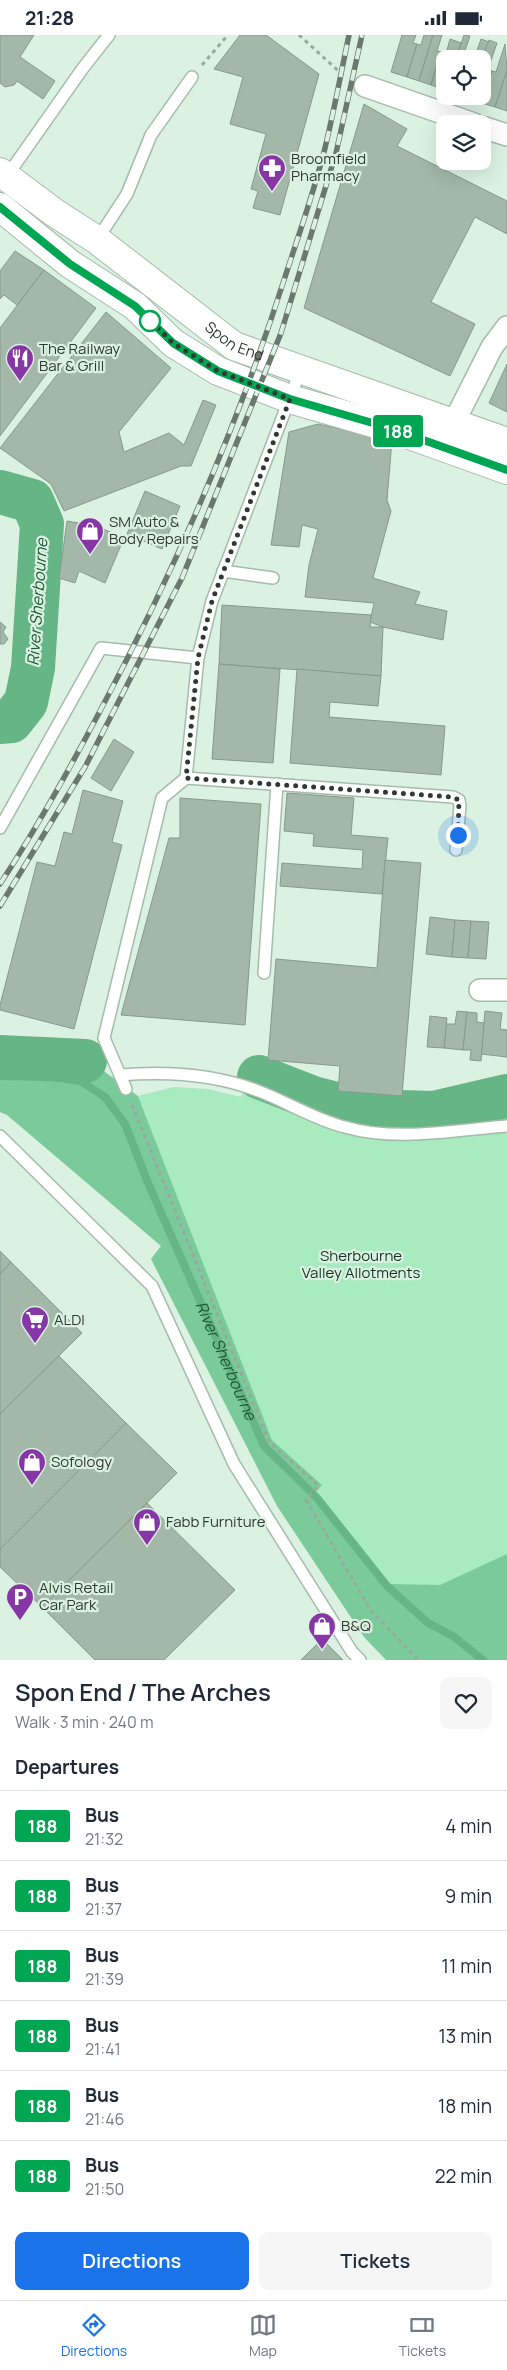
<!DOCTYPE html>
<html lang="en">
<head>
<meta charset="utf-8">
<style>
  body { margin:0; font-family:Manrope,sans-serif; background:#f6f6f7; color:#1f2937; height:100vh; display:flex; flex-direction:column; font-size:19px; white-space:nowrap }
  * { box-sizing:border-box; margin:0 }
  p { font-size:16px; color:#747a83 }
  .icon { flex:none; width:28px; height:28px; fill:none; stroke:currentColor; stroke-width:2; stroke-linecap:round; stroke-linejoin:round }
  .map { position:relative; height:1625px; overflow:hidden }
  .details { display:flex; flex-direction:column; background:#fff; flex:1 }
  .details>* { flex:none }
  .badge { padding:0 10px; border-radius:4px; font-size:18px; line-height:32px }
  .controls { position:absolute; left:436px; top:15px; display:grid; gap:10px }
  .controls a { display:grid; place-items:center; width:55px; height:55px; border-radius:10px; background:#fff; box-shadow:0 5px 20px #0002; font-size:25px }
  .you { position:absolute; width:25px; height:25px; margin:-12px; border:4px solid #fff; border-radius:50%; background:#1a73e8; box-shadow:0 0 0 8px #1a73e833 }
  .map>.badge { position:absolute; translate:-50% -50%; box-shadow:0 0 0 2px #fff }
  h2 { padding:0 15px; font-size:19px; line-height:45px }
  .round { display:grid; place-items:center; flex:none; width:52px; height:52px; border-radius:10px; background:#f6f6f7 }
  .head { display:flex; align-items:center; justify-content:space-between; height:85px; padding:0 15px }
  h1 { font-size:24px; font-weight:600; line-height:38px }
  .primary-button { display:flex; gap:10px; margin-top:auto; padding:10px 15px }
  .primary-button a { flex:1; height:58px; border-radius:10px; background:#1a73e8; color:#fff; font-size:20px; font-weight:600; line-height:58px; text-align:center }
  .primary-button a+a { background:#f6f6f7; color:#1f2937 }
  ul { padding:0; list-style:none }
  li { display:flex; align-items:center; gap:15px; height:70px; padding:0 15px; border-top:1px solid #e0e1e3 }
  li div { flex:1 }
  li b { display:block; font-size:19px }
  li em { font-style:normal }
  li .badge { min-width:55px; font-weight:700; text-align:center }
  .status { display:flex; justify-content:space-between; align-items:center; height:35px; padding:0 25px; background:#fff; direction:ltr }
  .status svg { height:14px; fill:currentColor }
  .menu { display:flex; justify-content:space-around; align-items:center; height:70px; border-top:1px solid #e0e1e3; background:#fff; font-size:14px; color:#747a83 }
  .menu a { display:grid; justify-items:center; gap:2px }
  .menu .current { color:#1a73e8 }
  .map>svg:first-child { display:block }
  .green { fill:#a7ebbf }
  .forest { fill:#7bca99 }
  .lines { fill:none; stroke-linecap:round; stroke-linejoin:round }
  .stream { stroke:#66b585; stroke-width:8 }
  .river { stroke:#66b585; stroke-width:44 }
  .building { fill:#a3b8a9; stroke:#869a8c }
  .lane-casing { stroke:#a5bbac; stroke-width:14 }
  .street-casing { stroke:#a5bbac; stroke-width:24 }
  .secondary-casing { stroke:#a5bbac; stroke-width:30 }
  .path { stroke:#98a99d; stroke-width:3; stroke-dasharray:4 4; stroke-linecap:butt }
  .lane { stroke:#fff; stroke-width:11 }
  .street { stroke:#fff; stroke-width:21 }
  .secondary { stroke:#fff; stroke-width:28 }
  .rail-casing { stroke:#6b786f; stroke-width:5.5 }
  .rail { stroke:#dbf2e2; stroke-width:4; stroke-dasharray:11; stroke-linecap:butt }
  .line-casing { stroke:#fff; stroke-width:11 }
  .line { stroke:#00a651; stroke-width:8 }
  .walk { stroke:#303933; stroke-width:5; stroke-dasharray:0 9 }
  .stop-dot { fill:#fff; stroke:#00a651; stroke-width:2.5 }
  .labels { text-anchor:middle; stroke-width:4.5; stroke-linejoin:round; paint-order:stroke }
  .poi-label { font-size:15px; fill:#303933; stroke:#dbf2e2; text-anchor:start }
  .street-label { font-size:15px; fill:#303933; stroke:#dbf2e2 }
  .park-label { font-size:15px; fill:#133622; stroke:#dbf2e2 }
  .water-label { font-size:16px; font-style:italic; fill:#1d5837; stroke:#dbf2e2 }
</style>
</head>
<body>
<div class="status"><b>21:28</b><svg viewBox="0 0 49 12"><path d="M0 12V9h3v3zM5 12V6h3v6zM10 12V3h3v9zM15 12V0h3v12zM26 1h20v11H26zM47 4h2v5h-2z"/></svg></div>
<div class="map">
<svg width="507" height="1625" viewBox="0 0 507 1625">
  <rect width="100%" height="100%" fill="#dbf2e2"/>
  <path class="green" d="M245 1045C306 1066 369 1090 435 1086 459 1084 484 1075 507 1070V1625L388 1550 316 1457 322 1450 272 1405 138 1061 174 1052 208 1054 241 1062Z"/>
  <polygon class="forest" points="0,1013 83,1021 138,1061 272,1405 322,1450 316,1457 388,1549 440,1550 507,1519 507,1625 386,1625 364,1602 277,1471 151,1224 161,1211 7,1080 0,1077"/>
  <g class="lines">
    <path class="stream" id="s1" d="M0 1041 55 1042 80 1046 105 1062 125 1089 148 1148 264 1411 317 1463 387 1551 428 1588 453 1601 483 1625"/>
    <g class="river">
      <polyline points="0,457 32,466 42,489 33,633 26,667 11,686 0,687"/>
      <polyline points="0,1022 85,1026"/>
      <polyline points="259,1042 313,1063 365,1076 434,1078 507,1061"/>
    </g>
  </g>
  <g class="building">
    <polygon points="0,0 34,0 20,22 55,46 43,64 17,46 14,50 5,52 0,48"/>
    <polygon points="240,0 266,0 319,39 280,180 253,173 258,156 251,154 266,99 230,89 243,42 214,34"/>
    <polygon points="402,0 416,0 413,8 417,9 407,42 391,37"/>
    <polygon points="424,0 433,0 419,46 407,42 417,9 421,10"/>
    <polygon points="433,0 442,0 437,16 441,17 431,50 419,46"/>
    <polygon points="464,0 470,1 462,24 456,24"/>
    <polygon points="450,4 461,8 456,24 445,24 445,55 431,50 441,17 446,19"/>
    <polygon points="481,4 489,7 482,24 474,24"/>
    <polygon points="489,5 497,8 488,34 492,36 482,68 469,63 470,61 482,61 482,24"/>
    <polygon points="505,9 507,35 495,72 482,68 492,36 496,37"/>
    <polygon points="507,35 507,76 495,72"/>
    <polygon points="364,69 407,94 397,111 507,166 507,199 475,182 431,267 475,289 450,341 304,273"/>
    <polygon points="15,216 44,235 17,270 4,260 0,264 0,236"/>
    <polygon points="44,235 96,273 0,401 0,293"/>
    <polygon points="106,277 171,333 119,397 124,417 169,398 184,410 203,365 216,370 191,431 181,431 64,476 51,449 0,413"/>
    <polygon points="507,329 507,377 489,368"/>
    <polygon points="318,389 392,405 387,465 391,476 373,543 420,557 415,569 447,576 443,605 383,592 370,587 374,568 305,562 309,530 318,494 302,490 299,512 271,510 289,397"/>
    <polygon points="145,456 180,471 162,514 127,499"/>
    <polygon points="67,486 96,491 124,503 105,548 79,536 75,548 59,543"/>
    <polygon points="222,570 371,580 370,592 383,592 381,641 219,629"/>
    <polygon points="0,587 6,592 3,597 8,604 4,609 0,609"/>
    <polygon points="219,629 280,634 273,728 212,724"/>
    <polygon points="297,634 381,641 378,671 330,667 329,682 445,691 441,740 290,728"/>
    <polygon points="114,704 134,717 111,756 91,743"/>
    <polygon points="83,755 123,766 112,807 122,810 74,994 0,975 0,970 37,827 55,831 64,797 72,799"/>
    <polygon points="287,758 354,763 351,800 388,803 382,859 280,851 282,828 362,834 363,815 313,811 314,799 284,796"/>
    <polygon points="180,763 261,769 245,990 121,980 169,803 180,803"/>
    <polygon points="385,825 421,828 402,1061 338,1056 340,1031 268,1025 276,924 377,933"/>
    <polygon points="430,882 455,885 452,922 426,919"/>
    <polygon points="455,885 471,886 468,923 452,922"/>
    <polygon points="471,886 489,887 486,924 468,923"/>
    <polygon points="457,976 467,977 463,1015 444,1013 446,989 455,989"/>
    <polygon points="485,976 502,978 500,994 507,995 507,1022 481,1019"/>
    <polygon points="467,977 477,978 477,987 484,988 481,1026 470,1025 471,1015 463,1015"/>
    <polygon points="430,981 447,983 444,1013 427,1012"/>
    <polygon points="0,1216 11,1227 0,1239"/>
    <polygon points="11,1227 82,1298 0,1379 0,1239"/>
    <polygon points="59,1321 126,1388 0,1514 0,1379"/>
    <polygon points="126,1388 177,1438 42,1572 0,1532 0,1514"/>
    <polygon points="147,1468 235,1555 164,1625 95,1625 42,1572"/>
    <polygon points="322,1604 343,1625 301,1625"/>
  </g>
  <g class="lines">
    <g class="lane-casing">
      <g id="lane">
        <polyline points="7,141 83,33 109,0"/>
        <polyline points="97,205 127,159 151,100 192,42"/>
        <polyline points="223,536 273,543"/>
        <polyline points="186,743 198,623 212,566 301,334"/>
        <polyline points="0,793 101,613 198,623"/>
        <polyline points="264,938 277,749"/>
        <path d="M120 1040C168 1036 216 1039 261 1057 289 1068 316 1085 345 1092 396 1107 455 1095 507 1091"/>
        <polyline points="126,1054 104,1003 162,763 186,743 453,762 459,765 460,771 456,815"/>
        <polyline points="0,1101 152,1251 234,1429 352,1617 360,1625"/>
      </g>
    </g>
    <g class="street-casing">
      <g id="street">
        <polyline points="365,51 474,89"/>
        <polyline points="482,92 507,100"/>
        <polyline points="454,387 492,312 507,292"/>
        <polyline points="480,955 507,955"/>
      </g>
    </g>
    <g class="secondary-casing">
      <g id="secondary">
        <path id="s2" d="M0 137 55 178 97 205 234 311 507 407"/>
        <polyline points="0,172 70,229 135,271 173,308 218,336 290,364 390,393 507,435"/>
      </g>
    </g>
    <g class="path">
      <polyline points="299,0 344,41"/>
      <polyline points="202,30 228,0"/>
      <polyline points="132,1070 269,1407 318,1450 306,1465 370,1574 418,1625"/>
    </g>
    <use href="#lane" class="lane"/>
    <use href="#street" class="street"/>
    <use href="#secondary" class="secondary"/>
    <g class="rail-casing">
      <g id="rail">
        <path d="M0 849C37 793 69 735 100 676 174 537 237 393 285 242 299 199 314 157 325 113 334 76 341 38 349 0"/>
        <polyline points="0,871 85,732 182,543 281,298 336,118 362,0"/>
      </g>
    </g>
    <use href="#rail" class="rail"/>
  </g>
  <g class="lines">
    <g class="line-casing">
      <polyline id="line" points="0,172 70,229 135,271 173,308 218,336 290,364 390,393 507,435"/>
    </g>
    <use href="#line" class="line"/>
    <polyline class="walk" points="150,286 148,283 173,308 218,336 290,364 212,566 198,623 186,743 453,762 459,765 458,800"/>
  </g>
  <defs>
    <g id="pharmacy-pin" transform="scale(1.4375)"><path d="M0 17L-7.5 6A9.5 9.5 0 1 1 7.5 6Z" fill="#8736a6" stroke="#dbf2e2"/><path d="M-2-6h4v4h4v4h-4v4h-4v-4h-4v-4h4Z" fill="#fff"/></g>
    <g id="restaurant-pin" transform="scale(1.4375)"><path d="M0 17L-7.5 6A9.5 9.5 0 1 1 7.5 6Z" fill="#8736a6" stroke="#dbf2e2"/><path d="M-5-6h1v4h1v-4h1v4h1v-4h1v5L-1.5 .5V6h-2V.5L-5-1ZM5-6V6H3V1.5H1.5Q1.5-4 5-6Z" fill="#fff"/></g>
    <g id="shop-pin" transform="scale(1.4375)"><path d="M0 17L-7.5 6A9.5 9.5 0 1 1 7.5 6Z" fill="#8736a6" stroke="#dbf2e2"/><path d="M-5-2.5h2.3a2.7 3.5 0 0 1 5.4 0H5L5.5 6h-11ZM-1.5-2.5h3a1.5 2.3 0 0 0-3 0Z" fill="#fff"/></g>
    <g id="supermarket-pin" transform="scale(1.4375)"><path d="M0 17L-7.5 6A9.5 9.5 0 1 1 7.5 6Z" fill="#8736a6" stroke="#dbf2e2"/><path d="M-6-5.5h2.5l.6 2H6L4.5 2H-2.5L-4.4-4H-6ZM-1.5 3.2a1.3 1.3 0 1 0 .1 0ZM3 3.2a1.3 1.3 0 1 0 .1 0Z" fill="#fff"/></g>
    <g id="parking-pin" transform="scale(1.4375)"><path d="M0 17L-7.5 6A9.5 9.5 0 1 1 7.5 6Z" fill="#8736a6" stroke="#dbf2e2"/><path d="M-3.5-5.5H1a3.5 3.5 0 0 1 0 7H-1V5.5H-3.5ZM-1-3.4V-.6H.8a1.4 1.4 0 0 0 0-2.8Z" fill="#fff"/></g>
  </defs>
  <g fill-rule="evenodd">
    <use href="#pharmacy-pin" x="272" y="133"/>
    <use href="#restaurant-pin" x="20" y="323"/>
    <use href="#shop-pin" x="90" y="496"/>
    <use href="#supermarket-pin" x="35" y="1285"/>
    <use href="#shop-pin" x="32" y="1427"/>
    <use href="#shop-pin" x="147" y="1487"/>
    <use href="#parking-pin" x="20" y="1562"/>
    <use href="#shop-pin" x="322" y="1591"/>
  </g>
  <circle class="stop-dot" cx="150" cy="286" r="10"/>
  <g class="labels">
    <g class="poi-label">
      <text x="291" y="129">Broomfield<tspan x="291" dy="17">Pharmacy</tspan></text>
      <text x="39" y="319">The Railway<tspan x="39" dy="17">Bar &amp; Grill</tspan></text>
      <text x="109" y="492">SM Auto &amp;<tspan x="109" dy="17">Body Repairs</tspan></text>
      <text x="54" y="1290">ALDI</text>
      <text x="51" y="1432">Sofology</text>
      <text x="166" y="1492">Fabb Furniture</text>
      <text x="39" y="1558">Alvis Retail<tspan x="39" dy="17">Car Park</tspan></text>
      <text x="341" y="1596">B&amp;Q</text>
    </g>
    <g class="street-label">
      <text dy="5" stroke="none"><textPath href="#s2" startOffset="290">Spon End</textPath></text>
    </g>
    <g class="park-label">
      <text x="361" y="1226">Sherbourne<tspan x="361" dy="17">Valley Allotments</tspan></text>
    </g>
    <g class="water-label">
      <text transform="translate(37 567) rotate(-86)" y="6">River Sherbourne</text>
      <text dy="6" stroke="none"><textPath href="#s1" startOffset="401">River Sherbourne</textPath></text>
    </g>
  </g>
</svg>
<div class="controls">
<a><svg class="icon" aria-label="locate" viewBox="0 0 24 24"><circle cx="12" cy="12" r="6"/><path d="M12 2v4M12 18v4M2 12h4M18 12h4"/></svg></a>
<a><svg class="icon" aria-label="layers" viewBox="0 0 24 24"><path d="M12 4l9 5-9 5-9-5zM3 14l9 5 9-5"/></svg></a>
</div>
<div class="you" style="left:458px;top:800px"></div>
<b class="badge" style="left:398px;top:396px;background:#00a651;color:#fff">188</b>
</div>
<section class="details">
<div class="head"><div><h1>Spon End / The Arches</h1><p>Walk · 3 min · 240 m</p></div><a class="round"><svg class="icon" aria-label="heart" viewBox="0 0 24 24"><path d="M12 20l-8-8c-3-5 5-10 8-4 3-6 11-1 8 4z"/></svg></a></div>
<h2>Departures</h2>
<ul>
<li><span class="badge" style="background:#00a651;color:#fff">188</span><div><b>Bus</b><p>21:32</p></div><em>4 min</em></li>
<li><span class="badge" style="background:#00a651;color:#fff">188</span><div><b>Bus</b><p>21:37</p></div><em>9 min</em></li>
<li><span class="badge" style="background:#00a651;color:#fff">188</span><div><b>Bus</b><p>21:39</p></div><em>11 min</em></li>
<li><span class="badge" style="background:#00a651;color:#fff">188</span><div><b>Bus</b><p>21:41</p></div><em>13 min</em></li>
<li><span class="badge" style="background:#00a651;color:#fff">188</span><div><b>Bus</b><p>21:46</p></div><em>18 min</em></li>
<li><span class="badge" style="background:#00a651;color:#fff">188</span><div><b>Bus</b><p>21:50</p></div><em>22 min</em></li>
</ul>
<div class="primary-button"><a>Directions</a><a>Tickets</a></div>
</section>
<nav class="menu">
<a class="current"><svg class="icon" aria-label="directions" viewBox="0 0 24 24"><path d="M12 3l9 9-9 9-9-9zM9 14v-3h6M13 9l2 2-2 2"/></svg>Directions</a>
<a><svg class="icon" aria-label="map" viewBox="0 0 24 24"><path d="M3 6l6-2 6 2 6-2v14l-6 2-6-2-6 2zM9 4v14M15 6v14"/></svg>Map</a>
<a><svg class="icon" aria-label="tickets" viewBox="0 0 24 24"><path d="M3 7h18v10H3zM15 7v10"/></svg>Tickets</a>
</nav>
</body>
</html>
